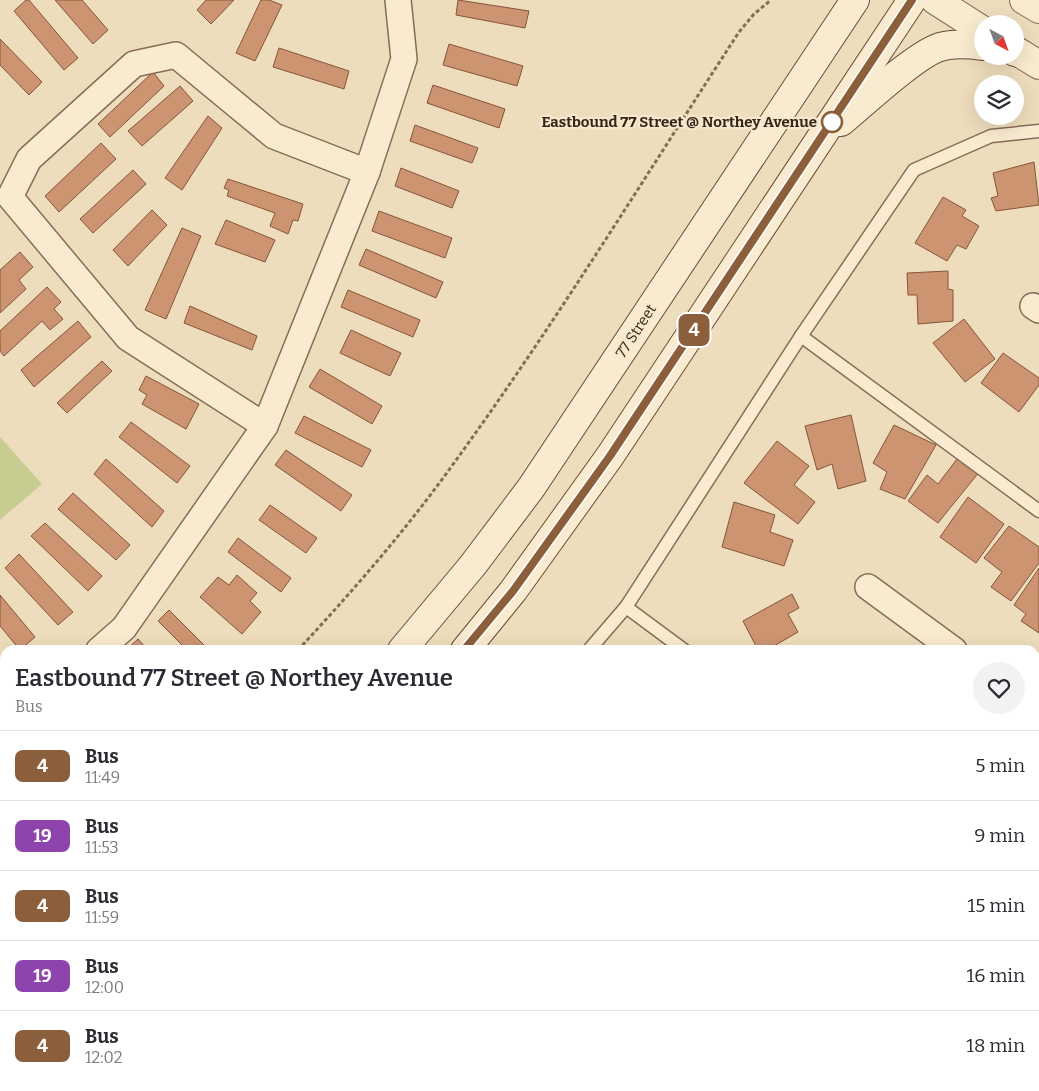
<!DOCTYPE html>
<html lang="en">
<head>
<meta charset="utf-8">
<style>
  body { margin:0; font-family:Bitter,serif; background:#f2f2f3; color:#2b2b33; height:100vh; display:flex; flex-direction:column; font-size:19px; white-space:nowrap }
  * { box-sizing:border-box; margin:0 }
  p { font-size:16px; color:#7c7c81 }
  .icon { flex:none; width:28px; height:28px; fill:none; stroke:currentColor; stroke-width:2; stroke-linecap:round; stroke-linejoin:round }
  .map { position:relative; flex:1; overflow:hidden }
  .side { position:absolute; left:0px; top:645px; width:1040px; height:446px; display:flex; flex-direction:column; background:#fff; border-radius:15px 15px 0 0; box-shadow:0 5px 20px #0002 }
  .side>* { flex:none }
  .badge { padding:0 10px; border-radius:8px; font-size:18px; line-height:32px }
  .needle { width:32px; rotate:139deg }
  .buttons { position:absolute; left:974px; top:15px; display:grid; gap:10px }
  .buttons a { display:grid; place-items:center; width:50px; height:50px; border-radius:50%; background:#fff; box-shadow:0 5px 20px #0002; font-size:25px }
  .map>.badge { position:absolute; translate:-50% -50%; box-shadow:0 0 0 2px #fff }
  .round { display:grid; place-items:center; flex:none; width:52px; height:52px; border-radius:26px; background:#f2f2f3 }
  .headline { display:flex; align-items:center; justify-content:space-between; height:85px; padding:0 15px }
  h1 { font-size:24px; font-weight:600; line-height:38px }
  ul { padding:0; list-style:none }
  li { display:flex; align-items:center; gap:15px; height:70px; padding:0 15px; border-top:1px solid #e1e1e2 }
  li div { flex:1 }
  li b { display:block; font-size:19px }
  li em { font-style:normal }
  li .badge { min-width:55px; font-weight:700; text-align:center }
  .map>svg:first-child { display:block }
  .green { fill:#c7cc91 }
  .building { fill:#cd9471; stroke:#85553b }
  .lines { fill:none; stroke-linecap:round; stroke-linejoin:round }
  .service-casing { stroke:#866d56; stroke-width:15 }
  .minor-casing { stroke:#866d56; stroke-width:28 }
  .tertiary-casing { stroke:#866d56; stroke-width:30 }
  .secondary-casing { stroke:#674e39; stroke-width:30 }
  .path { stroke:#866d56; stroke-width:3; stroke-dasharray:4 2.5; stroke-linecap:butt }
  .service { stroke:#f9ebcf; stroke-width:12 }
  .minor { stroke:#f9ebcf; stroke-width:25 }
  .tertiary { stroke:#f9ebcf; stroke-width:28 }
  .secondary { stroke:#f9ebcf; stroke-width:28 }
  .line-casing { stroke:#fff; stroke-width:11 }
  .line { stroke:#8b5e3c; stroke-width:8 }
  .stop-dot { fill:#fff; stroke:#8b5e3c; stroke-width:2.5 }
  .labels { text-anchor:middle; stroke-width:4.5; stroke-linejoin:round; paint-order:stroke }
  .stop-label { font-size:15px; font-weight:bold; fill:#35261b; stroke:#f6e8cc; text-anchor:end }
  .street-label { font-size:15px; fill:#35261b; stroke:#f6e8cc }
</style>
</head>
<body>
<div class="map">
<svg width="1039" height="1091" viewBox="0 0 1039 1091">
  <rect width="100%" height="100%" fill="#eeddbc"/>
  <polygon class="green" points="0,437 42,484 0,520"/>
  <g class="building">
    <polygon points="26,0 29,0 78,58 64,70 14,11"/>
    <polygon points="55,0 82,0 108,30 93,44"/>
    <polygon points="206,0 234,0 211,24 197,10"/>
    <polygon points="261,0 269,0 282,5 255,61 236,53"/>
    <polygon points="458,0 529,11 525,28 456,15"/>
    <polygon points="0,39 42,82 29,95 0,65"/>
    <polygon points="449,44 523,66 517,86 443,65"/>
    <polygon points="279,48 349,71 344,89 273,67"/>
    <polygon points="153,72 164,86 110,137 98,124"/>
    <polygon points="433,85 505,109 499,128 427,103"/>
    <polygon points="180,86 193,101 142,146 128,131"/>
    <polygon points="208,116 222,128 182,190 165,178"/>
    <polygon points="415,125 478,148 472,163 410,141"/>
    <polygon points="101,143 116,159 59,212 45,196"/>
    <polygon points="1034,162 1039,205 996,211 991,198 998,196 993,173"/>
    <polygon points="401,168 459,191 452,208 395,186"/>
    <polygon points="133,170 146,184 93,233 80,219"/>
    <polygon points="228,179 303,204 298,221 293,220 288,234 270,226 275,213 227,196 229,190 224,188"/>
    <polygon points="943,197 966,210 962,216 979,226 966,249 957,245 947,261 915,243"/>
    <polygon points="152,210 167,225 128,266 113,250"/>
    <polygon points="379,211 452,238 445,258 372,231"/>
    <polygon points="226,220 275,240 265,262 215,244"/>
    <polygon points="182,228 201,236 166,319 145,310"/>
    <polygon points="366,249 443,282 436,298 359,265"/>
    <polygon points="20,252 33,267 19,280 26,289 0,313 0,270"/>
    <polygon points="948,271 948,289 953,290 953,321 918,324 917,295 908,295 907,273"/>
    <polygon points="47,287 61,302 54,309 63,319 50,330 42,321 4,356 0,351 0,331"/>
    <polygon points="348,290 420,320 413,337 341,307"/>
    <polygon points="190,306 257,336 252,350 184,323"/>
    <polygon points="964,319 995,359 965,382 933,343"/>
    <polygon points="78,321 91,337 34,387 21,370"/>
    <polygon points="351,330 401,353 390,376 340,353"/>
    <polygon points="1003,353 1039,378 1039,385 1019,412 981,383"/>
    <polygon points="102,361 112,371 67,413 57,403"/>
    <polygon points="320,369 382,406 372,424 309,387"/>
    <polygon points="146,376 199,404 186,429 142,404 147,395 139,390"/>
    <polygon points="851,415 866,481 838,489 832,464 817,470 805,426"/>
    <polygon points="304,416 371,450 362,467 295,433"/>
    <polygon points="131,422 190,466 177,483 119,437"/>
    <polygon points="894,425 936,445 905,499 880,489 887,472 873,463"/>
    <polygon points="777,441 809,466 794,485 815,502 798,524 744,483"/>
    <polygon points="286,450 352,495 341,511 275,465"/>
    <polygon points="960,455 980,471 938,523 908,501 927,475 938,484"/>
    <polygon points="106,459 164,511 152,527 94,474"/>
    <polygon points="73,493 130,545 116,560 58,509"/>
    <polygon points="968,497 1004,524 976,563 940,537"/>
    <polygon points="734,502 775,515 770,532 793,540 784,566 722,547"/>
    <polygon points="270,505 317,538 306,553 259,520"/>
    <polygon points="45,523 102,576 88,591 31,536"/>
    <polygon points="1009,526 1039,547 1039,563 1011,601 991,587 1002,572 984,558"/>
    <polygon points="238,538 291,578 281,592 228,552"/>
    <polygon points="19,554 73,612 58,625 5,568"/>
    <polygon points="1039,568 1039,633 1021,621 1026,614 1014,605"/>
    <polygon points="237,575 257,593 250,601 261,612 242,634 200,597 218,577 229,585"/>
    <polygon points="792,594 799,608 788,614 798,632 767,650 758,650 743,621"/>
    <polygon points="0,595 35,637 20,650 0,626"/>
    <polygon points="169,610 209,650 187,650 158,621"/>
    <polygon points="138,639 148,650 126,650"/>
    <polygon points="1035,772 1039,775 1039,796 1035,801"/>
    <polygon points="1039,804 1039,848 1035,845 1035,809"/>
    <polygon points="0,831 5,836 5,863 0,857"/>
    <polygon points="1039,1015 1039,1039 1035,1036 1035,1020"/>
    <polygon points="1039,1046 1039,1091 1033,1091 1027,1086 1035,1086 1035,1051"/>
    <polygon points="239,1086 277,1086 281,1091 234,1091"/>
    <polygon points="594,1086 622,1086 618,1091 590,1091"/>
    <polygon points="627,1086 666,1086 672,1091 623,1091"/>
    <polygon points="993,1086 1012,1086 1018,1091 990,1091"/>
  </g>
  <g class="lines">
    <g class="service-casing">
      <g id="service">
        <polyline points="801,336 1039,511"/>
        <polyline points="626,607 684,650"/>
        <polyline points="589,650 626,607 801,336 914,170 991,136 1039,131"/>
        <polyline points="1035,913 1039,915"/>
        <polyline points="727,1086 733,1091"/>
        <polyline points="144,1091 149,1086"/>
      </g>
    </g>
    <g class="minor-casing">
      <g id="minor">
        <polyline points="1033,306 1039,310"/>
        <polyline points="265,426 128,338 10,197 29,159 134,64 176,55 274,136 367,172"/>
        <polyline points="868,587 954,650"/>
        <polyline points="99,650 124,628 265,426 367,172 404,59 398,0"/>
        <polyline points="1035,710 1039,713"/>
        <polyline points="0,738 5,733"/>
        <polyline points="1035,957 1039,952"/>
        <polyline points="456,1086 466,1091"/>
        <polyline points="417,1091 427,1086"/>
        <polyline points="934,1091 938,1086"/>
      </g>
    </g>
    <g class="tertiary-casing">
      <g id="tertiary">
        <polyline points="935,0 982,30"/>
        <polyline points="1024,0 1039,9"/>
        <polyline points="1015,50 1039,65"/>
      </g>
    </g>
    <g class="secondary-casing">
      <g id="secondary">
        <polyline points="1015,52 1019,53"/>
        <path d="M841 122C864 103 915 55 940 47 954 43 968 44 982 46"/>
        <polyline points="402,650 473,565 531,488 855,0"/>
        <polyline points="465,650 513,591 610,456 912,0"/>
        <polyline points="0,1028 5,1023"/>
        <polyline points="1,1091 6,1086"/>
      </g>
    </g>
    <g class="path">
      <path d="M298 650C349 595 399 538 443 478 549 334 642 181 739 32L754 14 771 0"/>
      <polyline points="0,767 5,773"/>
      <polyline points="0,923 5,919"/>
    </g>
    <use href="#service" class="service"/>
    <use href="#minor" class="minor"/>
    <use href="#tertiary" class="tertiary"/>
    <use href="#secondary" class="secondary"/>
  </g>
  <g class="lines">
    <g class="line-casing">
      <polyline id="line" points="464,650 513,591 610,456 912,0"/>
    </g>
    <use href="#line" class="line"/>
  </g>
  <circle class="stop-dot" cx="832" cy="122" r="10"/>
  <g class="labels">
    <g class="stop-label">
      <text x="817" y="127">Eastbound 77 Street @ Northey Avenue</text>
    </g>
    <g class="street-label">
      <text transform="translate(636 331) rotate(-57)" y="5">77 Street</text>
    </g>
  </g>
</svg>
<div class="buttons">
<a><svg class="needle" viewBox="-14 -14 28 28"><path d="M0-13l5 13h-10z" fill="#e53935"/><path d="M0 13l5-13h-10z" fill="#7c7c81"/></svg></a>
<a><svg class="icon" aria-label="layers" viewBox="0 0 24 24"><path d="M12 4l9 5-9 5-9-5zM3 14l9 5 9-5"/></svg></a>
</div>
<b class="badge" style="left:694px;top:330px;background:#8b5e3c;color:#fff">4</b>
<section class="side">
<div class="headline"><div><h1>Eastbound 77 Street @ Northey Avenue</h1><p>Bus</p></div><a class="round"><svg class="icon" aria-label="heart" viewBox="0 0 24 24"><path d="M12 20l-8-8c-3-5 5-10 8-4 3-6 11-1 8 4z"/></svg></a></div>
<ul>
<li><span class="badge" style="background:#8b5e3c;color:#fff">4</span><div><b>Bus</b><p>11:49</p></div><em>5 min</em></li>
<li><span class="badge" style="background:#8e44ad;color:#fff">19</span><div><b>Bus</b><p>11:53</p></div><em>9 min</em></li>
<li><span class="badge" style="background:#8b5e3c;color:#fff">4</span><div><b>Bus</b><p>11:59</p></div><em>15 min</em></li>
<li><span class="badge" style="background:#8e44ad;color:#fff">19</span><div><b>Bus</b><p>12:00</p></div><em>16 min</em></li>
<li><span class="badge" style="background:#8b5e3c;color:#fff">4</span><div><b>Bus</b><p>12:02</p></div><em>18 min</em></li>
</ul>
</section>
</div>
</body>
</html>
